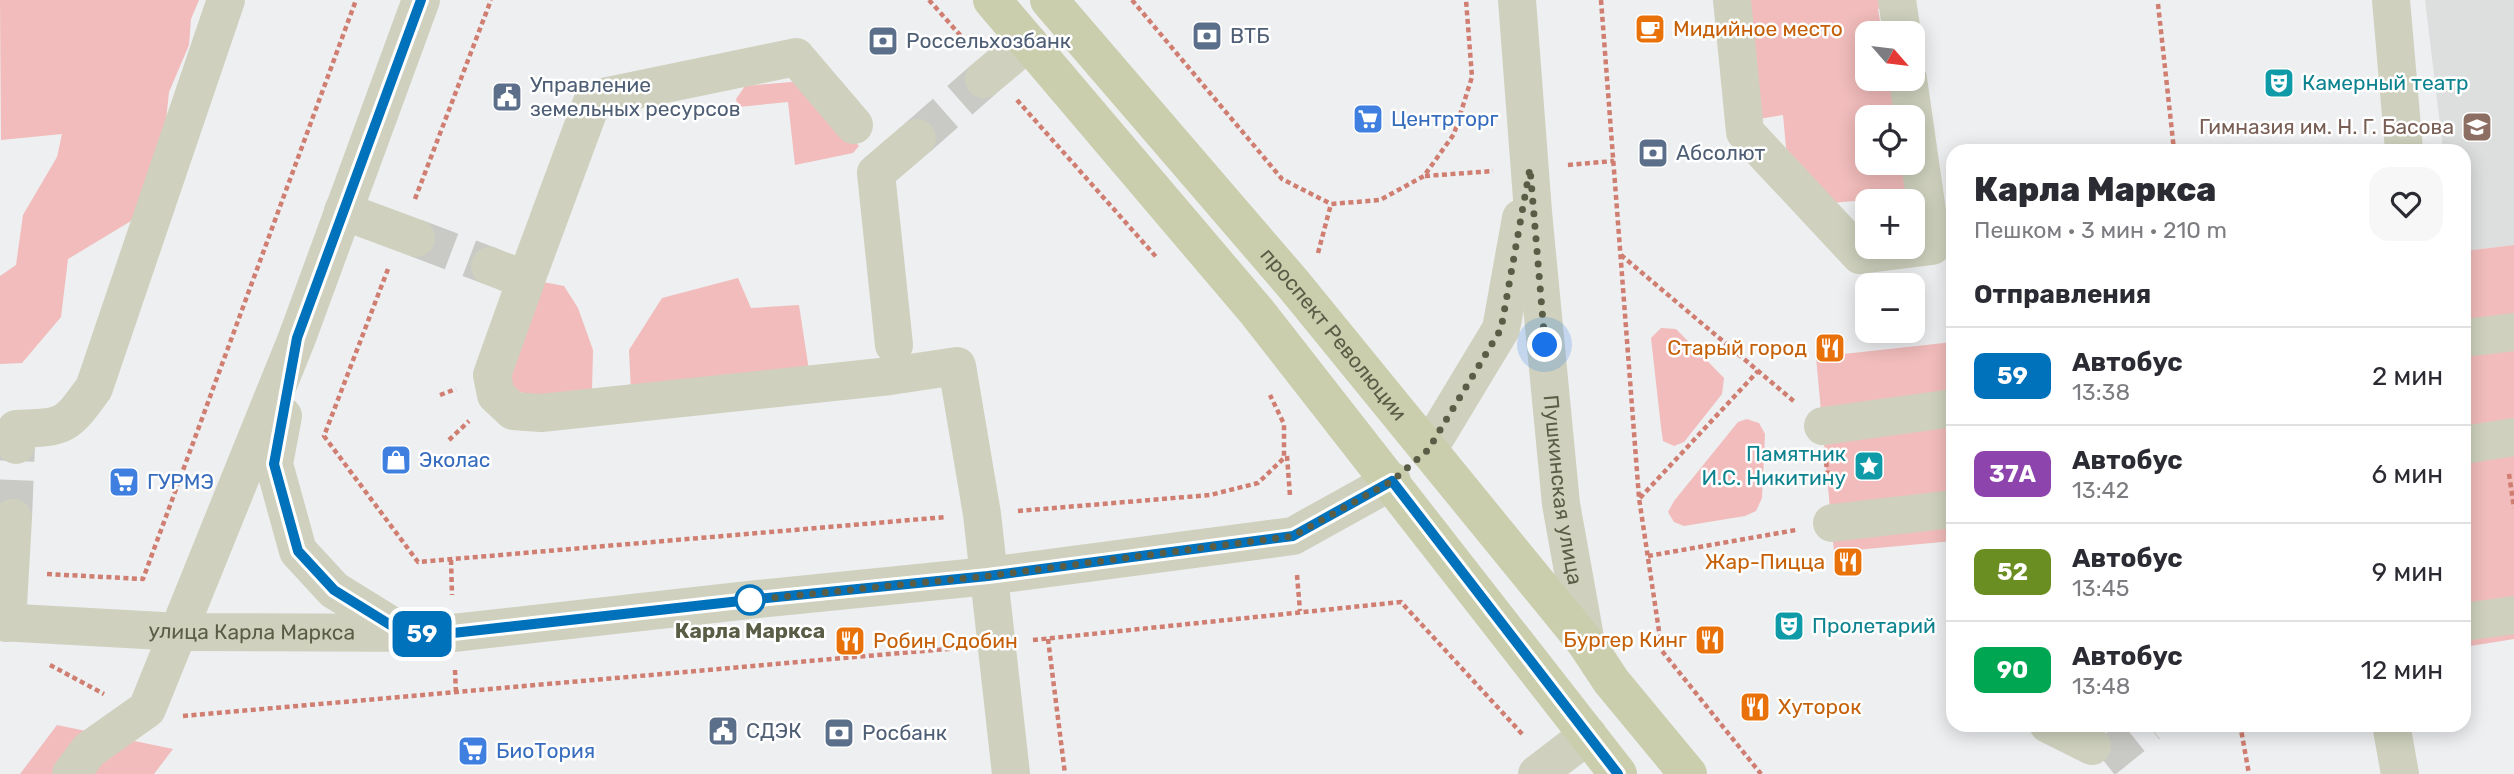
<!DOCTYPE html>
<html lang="ru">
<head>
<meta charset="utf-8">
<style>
  body { margin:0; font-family:Rubik,sans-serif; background:#f7f7f7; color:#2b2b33; height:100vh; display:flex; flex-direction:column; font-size:26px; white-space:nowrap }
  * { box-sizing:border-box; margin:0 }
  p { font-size:23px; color:#7c7c81 }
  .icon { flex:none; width:38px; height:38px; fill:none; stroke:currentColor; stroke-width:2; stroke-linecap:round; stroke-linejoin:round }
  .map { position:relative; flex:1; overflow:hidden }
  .panel { position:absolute; left:1946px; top:144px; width:525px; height:588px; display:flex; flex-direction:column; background:#fff; border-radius:21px; box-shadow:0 4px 18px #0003 }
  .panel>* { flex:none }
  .badge { padding:0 14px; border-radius:10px; font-size:24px; line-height:46px }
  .needle { width:46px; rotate:118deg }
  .fabs { position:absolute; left:1855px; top:21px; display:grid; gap:14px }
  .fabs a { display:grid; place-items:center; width:70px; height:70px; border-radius:14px; background:#fff; box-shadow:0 4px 18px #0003; font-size:35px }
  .you { position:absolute; width:35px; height:35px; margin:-18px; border:5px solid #fff; border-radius:50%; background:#1a73e8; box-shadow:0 0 0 10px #1a73e833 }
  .map>.badge { position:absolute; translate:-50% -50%; box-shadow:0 0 0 4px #fff }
  h2 { padding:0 28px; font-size:26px; line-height:63px }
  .round { display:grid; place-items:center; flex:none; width:74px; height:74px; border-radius:21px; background:#f7f7f7 }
  .head { display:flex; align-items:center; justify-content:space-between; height:119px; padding:0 28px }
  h1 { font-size:33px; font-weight:800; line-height:52px }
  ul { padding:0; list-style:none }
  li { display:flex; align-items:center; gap:21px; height:98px; padding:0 28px; border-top:2px solid #e1e1e2 }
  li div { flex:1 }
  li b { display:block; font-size:26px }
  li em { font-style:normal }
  li .badge { min-width:77px; font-weight:700; text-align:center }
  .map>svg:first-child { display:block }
  .education { fill:#dddfdf }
  .green { fill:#f1bcbb; fill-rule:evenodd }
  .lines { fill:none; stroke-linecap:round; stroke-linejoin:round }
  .minor-tunnel { stroke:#c9cac6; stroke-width:38; stroke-dasharray:38 19; stroke-linecap:butt }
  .path { stroke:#d07e71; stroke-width:4.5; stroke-dasharray:5 3.5; stroke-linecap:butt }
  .minor { stroke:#cfd1be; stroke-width:38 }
  .major { stroke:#cacead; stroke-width:38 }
  .line-casing { stroke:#fff; stroke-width:16 }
  .line { stroke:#0072bc; stroke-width:10 }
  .walk { stroke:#5a5d46; stroke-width:7; stroke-dasharray:0 12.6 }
  .stop-dot { fill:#fff; stroke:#0072bc; stroke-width:3.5 }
  .labels { text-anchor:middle; stroke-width:5; stroke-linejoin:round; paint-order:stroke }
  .food-label { font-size:21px; fill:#c56008; stroke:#fff; text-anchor:start }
  .service-label { font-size:21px; fill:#4e5e75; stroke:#fff; text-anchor:start }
  .culture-label { font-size:21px; fill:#0d838f; stroke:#fff; text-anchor:start }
  .shop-label { font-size:21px; fill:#366cbe; stroke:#fff; text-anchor:start }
  .education-label { font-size:21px; fill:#785e54; stroke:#fff; text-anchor:end }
  .street-label { font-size:21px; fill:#5a5d46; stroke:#fff }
  .stop-label { font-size:21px; font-weight:bold; fill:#5a5d46; stroke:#fff }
</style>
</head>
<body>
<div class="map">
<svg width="2514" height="774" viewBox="0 0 2514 774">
  <rect width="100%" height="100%" fill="#eeeff1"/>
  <polygon class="education" points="2425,0 2514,0 2514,245 2464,251 2464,150 2443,150"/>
  <g class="green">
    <polygon points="0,0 199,0 191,19 189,45 169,92 162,159 131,221 68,259 61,317 22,363 0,364 0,276 16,265 23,215 57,157 62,134 1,140"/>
    <path d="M1728 0H1895L1878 9 1882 33H1867V79H1900L1926 114 1917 217 1913 218V201H1867V208L1855 201 1817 204 1784 180 1787 158 1783 115 1752 120 1731 25ZM1867 117H1913V163H1867Z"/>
    <polygon points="803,81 859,146 853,153 795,165 788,102 738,107 736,99 745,86"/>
    <polygon points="2514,245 2514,639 2464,647 2464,251"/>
    <polygon points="738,278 751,308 799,305 810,377 631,392 629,350 662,298"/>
    <polygon points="538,281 564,286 578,308 593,350 592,390 545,398 511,390 507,368"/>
    <polygon points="1661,328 1676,329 1724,378 1722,394 1684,442 1674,446 1663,441 1661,427 1651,338"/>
    <polygon points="1953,342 1953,541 1834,552 1816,357"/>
    <polygon points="1747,419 1759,423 1765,434 1762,498 1756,511 1745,516 1684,526 1674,522 1668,512 1674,501 1738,422"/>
    <polygon points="57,725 173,749 154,774 20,774"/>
  </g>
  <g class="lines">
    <g class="minor-tunnel">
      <polyline points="917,138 984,79"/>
      <polyline points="416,238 490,266"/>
      <polyline points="13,518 16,445"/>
      <polyline points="2103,760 2148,724"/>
    </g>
    <g class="path">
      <polyline points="929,0 968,44"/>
      <polyline points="1132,0 1282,179 1331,204 1380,200 1424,176 1454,134 1472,77 1466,0"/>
      <polyline points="1601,0 1639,498 1662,651 1761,774"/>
      <polyline points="2158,4 2174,150"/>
      <polyline points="1017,100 1158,259"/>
      <polyline points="1568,165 1614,161"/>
      <polyline points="1425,176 1493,171"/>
      <polyline points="415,199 491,0"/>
      <polyline points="1318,253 1331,204"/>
      <polyline points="1621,255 1796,403"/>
      <polyline points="388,269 324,436 418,562 946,517"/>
      <polyline points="440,395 456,389"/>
      <polyline points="449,440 469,421"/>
      <polyline points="1287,456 1290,496"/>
      <polyline points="1826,462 1829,485"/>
      <polyline points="2509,474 2514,508"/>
      <polyline points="1640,498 1758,371"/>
      <polyline points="1018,511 1210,495 1258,483 1284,458 1284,424 1270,395"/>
      <polyline points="1648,556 1796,530"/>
      <polyline points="451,560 452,595"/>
      <polyline points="47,574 143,579 356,0"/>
      <polyline points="1297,575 1300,611"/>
      <polyline points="1048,639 1065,774"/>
      <polyline points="1033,640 1401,602 1524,736"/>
      <polyline points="50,665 104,694"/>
      <polyline points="455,670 456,694"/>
      <polyline points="183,716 958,648"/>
      <polyline points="2240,724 2249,774"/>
    </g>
    <g class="minor">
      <path id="s1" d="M1517 0 1533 212 1561 504 1586 643"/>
      <polyline points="1732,0 1745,132 1860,255 1932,246 1908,79"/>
      <polyline points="1897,0 1902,33"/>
      <polyline points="2391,0 2404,150"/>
      <polyline points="984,79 1028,42"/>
      <polyline points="343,211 416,238"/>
      <polyline points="490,266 526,280 593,99 796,57 854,125"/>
      <polyline points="526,280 492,375 496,395 513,411 541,413 890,376 957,366 982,514 1011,774"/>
      <polyline points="2464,338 2514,332"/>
      <polyline points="894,345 876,173 917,138"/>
      <polyline points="283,416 274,464 298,551 334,590 405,634"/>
      <polyline points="1823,426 1953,408"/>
      <path d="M16 445V429C65 427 65 428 94 388L226 0"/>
      <polyline points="2464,445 2514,437"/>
      <polyline points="1428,450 1501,329 1521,218"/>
      <polyline points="1832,523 1953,509"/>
      <path id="s2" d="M0 622 180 632 453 633 758 599 988 576 1293 536 1392 481"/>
      <polyline points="2464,622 2514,615"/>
      <polyline points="7,623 13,518"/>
      <polyline points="2048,724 2092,746"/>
      <polyline points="2391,724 2400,774"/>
      <polyline points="71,774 89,750 147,709 297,338 421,0"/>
      <polyline points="1537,774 1588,735"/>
    </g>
    <g class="major">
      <polyline points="992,0 1257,312 1618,774"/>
      <path id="s3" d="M1049 0 1294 285 1586 643 1611 681 1688 774"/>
    </g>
  </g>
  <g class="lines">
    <g class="line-casing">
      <polyline id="line" points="421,0 297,338 274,464 298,551 334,590 405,634 453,633 758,599 988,576 1293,536 1392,481 1618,774"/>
    </g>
    <use href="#line" class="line"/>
    <polyline class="walk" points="750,600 988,576 1293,536 1392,481 1428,450 1501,329 1530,168 1545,345"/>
  </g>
  <defs>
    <g id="cafe-square" transform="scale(1.575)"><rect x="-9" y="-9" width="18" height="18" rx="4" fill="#e8710a" stroke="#fff"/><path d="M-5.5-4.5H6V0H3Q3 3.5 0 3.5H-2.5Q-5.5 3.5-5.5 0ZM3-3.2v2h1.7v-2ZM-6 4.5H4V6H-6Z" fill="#fff"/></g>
    <g id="bank-square" transform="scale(1.575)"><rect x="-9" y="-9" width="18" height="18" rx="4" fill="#5c6f8a" stroke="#fff"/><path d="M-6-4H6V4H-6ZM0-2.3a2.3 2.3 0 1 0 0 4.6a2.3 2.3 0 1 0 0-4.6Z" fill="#fff"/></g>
    <g id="theatre-square" transform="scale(1.575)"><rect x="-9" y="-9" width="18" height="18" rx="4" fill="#0f9aa8" stroke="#fff"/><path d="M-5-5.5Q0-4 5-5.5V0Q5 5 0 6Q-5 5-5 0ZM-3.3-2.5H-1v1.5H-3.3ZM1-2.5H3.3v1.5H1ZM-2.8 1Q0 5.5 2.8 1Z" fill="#fff"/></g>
    <g id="civic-square" transform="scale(1.575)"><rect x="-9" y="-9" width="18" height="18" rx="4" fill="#5c6f8a" stroke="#fff"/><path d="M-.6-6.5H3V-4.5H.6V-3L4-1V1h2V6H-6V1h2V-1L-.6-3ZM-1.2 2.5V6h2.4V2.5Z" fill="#fff"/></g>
    <g id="supermarket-square" transform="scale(1.575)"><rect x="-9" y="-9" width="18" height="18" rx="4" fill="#3f7fe0" stroke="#fff"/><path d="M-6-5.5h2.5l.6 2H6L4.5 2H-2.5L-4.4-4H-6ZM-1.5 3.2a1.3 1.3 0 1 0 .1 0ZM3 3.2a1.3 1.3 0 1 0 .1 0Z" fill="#fff"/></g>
    <g id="school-square" transform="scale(1.575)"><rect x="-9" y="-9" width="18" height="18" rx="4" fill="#8d6e63" stroke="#fff"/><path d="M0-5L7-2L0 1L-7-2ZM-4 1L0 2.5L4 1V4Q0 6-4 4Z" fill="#fff"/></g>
    <g id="restaurant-square" transform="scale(1.575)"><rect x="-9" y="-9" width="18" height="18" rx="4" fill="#e8710a" stroke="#fff"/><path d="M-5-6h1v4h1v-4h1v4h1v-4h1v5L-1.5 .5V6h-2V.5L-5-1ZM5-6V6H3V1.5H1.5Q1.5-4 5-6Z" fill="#fff"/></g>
    <g id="shop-square" transform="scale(1.575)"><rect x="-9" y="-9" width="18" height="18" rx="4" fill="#3f7fe0" stroke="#fff"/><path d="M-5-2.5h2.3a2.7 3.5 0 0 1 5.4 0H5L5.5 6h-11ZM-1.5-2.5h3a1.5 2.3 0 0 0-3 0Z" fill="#fff"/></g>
    <g id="sight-square" transform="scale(1.575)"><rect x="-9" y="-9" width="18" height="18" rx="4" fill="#0f9aa8" stroke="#fff"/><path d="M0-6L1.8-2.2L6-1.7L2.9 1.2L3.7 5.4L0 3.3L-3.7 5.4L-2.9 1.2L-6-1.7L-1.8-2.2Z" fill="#fff"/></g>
  </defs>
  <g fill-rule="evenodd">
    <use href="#cafe-square" x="1650" y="29"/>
    <use href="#bank-square" x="1207" y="36"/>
    <use href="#bank-square" x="883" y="41"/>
    <use href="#theatre-square" x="2279" y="83"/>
    <use href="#civic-square" x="507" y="97"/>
    <use href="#supermarket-square" x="1368" y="119"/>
    <use href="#school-square" x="2477" y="127"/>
    <use href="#bank-square" x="1653" y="153"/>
    <use href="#restaurant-square" x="1830" y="348"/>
    <use href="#shop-square" x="396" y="460"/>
    <use href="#sight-square" x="1869" y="466"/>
    <use href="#supermarket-square" x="124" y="482"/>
    <use href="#restaurant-square" x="1848" y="562"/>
    <use href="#theatre-square" x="1789" y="626"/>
    <use href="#restaurant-square" x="1710" y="640"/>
    <use href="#restaurant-square" x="850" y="641"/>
    <use href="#restaurant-square" x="1755" y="707"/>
    <use href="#civic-square" x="723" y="731"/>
    <use href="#bank-square" x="839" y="733"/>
    <use href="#supermarket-square" x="473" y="751"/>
  </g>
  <circle class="stop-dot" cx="750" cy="600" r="14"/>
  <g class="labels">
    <g class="food-label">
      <text x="1673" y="36">Мидийное место</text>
      <text x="1807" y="355" text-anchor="end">Старый город</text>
      <text x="1825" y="569" text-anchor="end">Жар-Пицца</text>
      <text x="1687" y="647" text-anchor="end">Бургер Кинг</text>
      <text x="873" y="648">Робин Сдобин</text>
      <text x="1778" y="714">Хуторок</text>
    </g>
    <g class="service-label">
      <text x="1230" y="43">ВТБ</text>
      <text x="906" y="48">Россельхозбанк</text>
      <text x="530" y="92">Управление<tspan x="530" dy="24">земельных ресурсов</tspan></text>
      <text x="1676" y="160">Абсолют</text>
      <text x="746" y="738">СДЭК</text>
      <text x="862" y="740">Росбанк</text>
    </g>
    <g class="culture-label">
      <text x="2302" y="90">Камерный театр</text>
      <text x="1846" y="461" text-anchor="end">Памятник<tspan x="1846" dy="24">И.С. Никитину</tspan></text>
      <text x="1812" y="633">Пролетарий</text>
    </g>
    <g class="shop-label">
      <text x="1391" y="126">Центрторг</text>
      <text x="419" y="467">Эколас</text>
      <text x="147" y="489">ГУРМЭ</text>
      <text x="496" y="758">БиоТория</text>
    </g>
    <g class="education-label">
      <text x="2454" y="134">Гимназия им. Н. Г. Басова</text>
    </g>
    <g class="street-label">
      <text dy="7" stroke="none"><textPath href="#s3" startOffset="439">проспект Революции</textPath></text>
      <text dy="7" stroke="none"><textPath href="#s1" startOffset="492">Пушкинская улица</textPath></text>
      <text dy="7" stroke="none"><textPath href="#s2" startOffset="252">улица Карла Маркса</textPath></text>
    </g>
    <g class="stop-label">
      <text x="750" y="638">Карла Маркса</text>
    </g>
  </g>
</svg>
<div class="fabs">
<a><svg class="needle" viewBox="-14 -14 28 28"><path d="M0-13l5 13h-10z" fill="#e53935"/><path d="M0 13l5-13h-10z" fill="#7c7c81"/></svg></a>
<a><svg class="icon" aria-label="locate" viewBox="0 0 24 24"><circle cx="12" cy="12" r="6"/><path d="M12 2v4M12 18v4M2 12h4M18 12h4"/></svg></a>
<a>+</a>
<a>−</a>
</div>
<div class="you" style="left:1545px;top:345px"></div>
<b class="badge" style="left:422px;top:634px;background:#0072bc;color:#fff">59</b>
<section class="panel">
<div class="head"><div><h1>Карла Маркса</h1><p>Пешком · 3 мин · 210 m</p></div><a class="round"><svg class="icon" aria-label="heart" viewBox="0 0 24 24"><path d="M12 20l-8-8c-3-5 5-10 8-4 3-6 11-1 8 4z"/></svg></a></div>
<h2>Отправления</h2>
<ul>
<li><span class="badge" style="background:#0072bc;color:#fff">59</span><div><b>Автобус</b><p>13:38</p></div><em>2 мин</em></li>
<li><span class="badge" style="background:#8e44ad;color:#fff">37А</span><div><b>Автобус</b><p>13:42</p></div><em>6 мин</em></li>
<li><span class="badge" style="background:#6b8e23;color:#fff">52</span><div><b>Автобус</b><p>13:45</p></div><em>9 мин</em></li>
<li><span class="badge" style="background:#00a651;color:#fff">90</span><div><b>Автобус</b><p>13:48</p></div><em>12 мин</em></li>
</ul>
</section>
</div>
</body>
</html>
